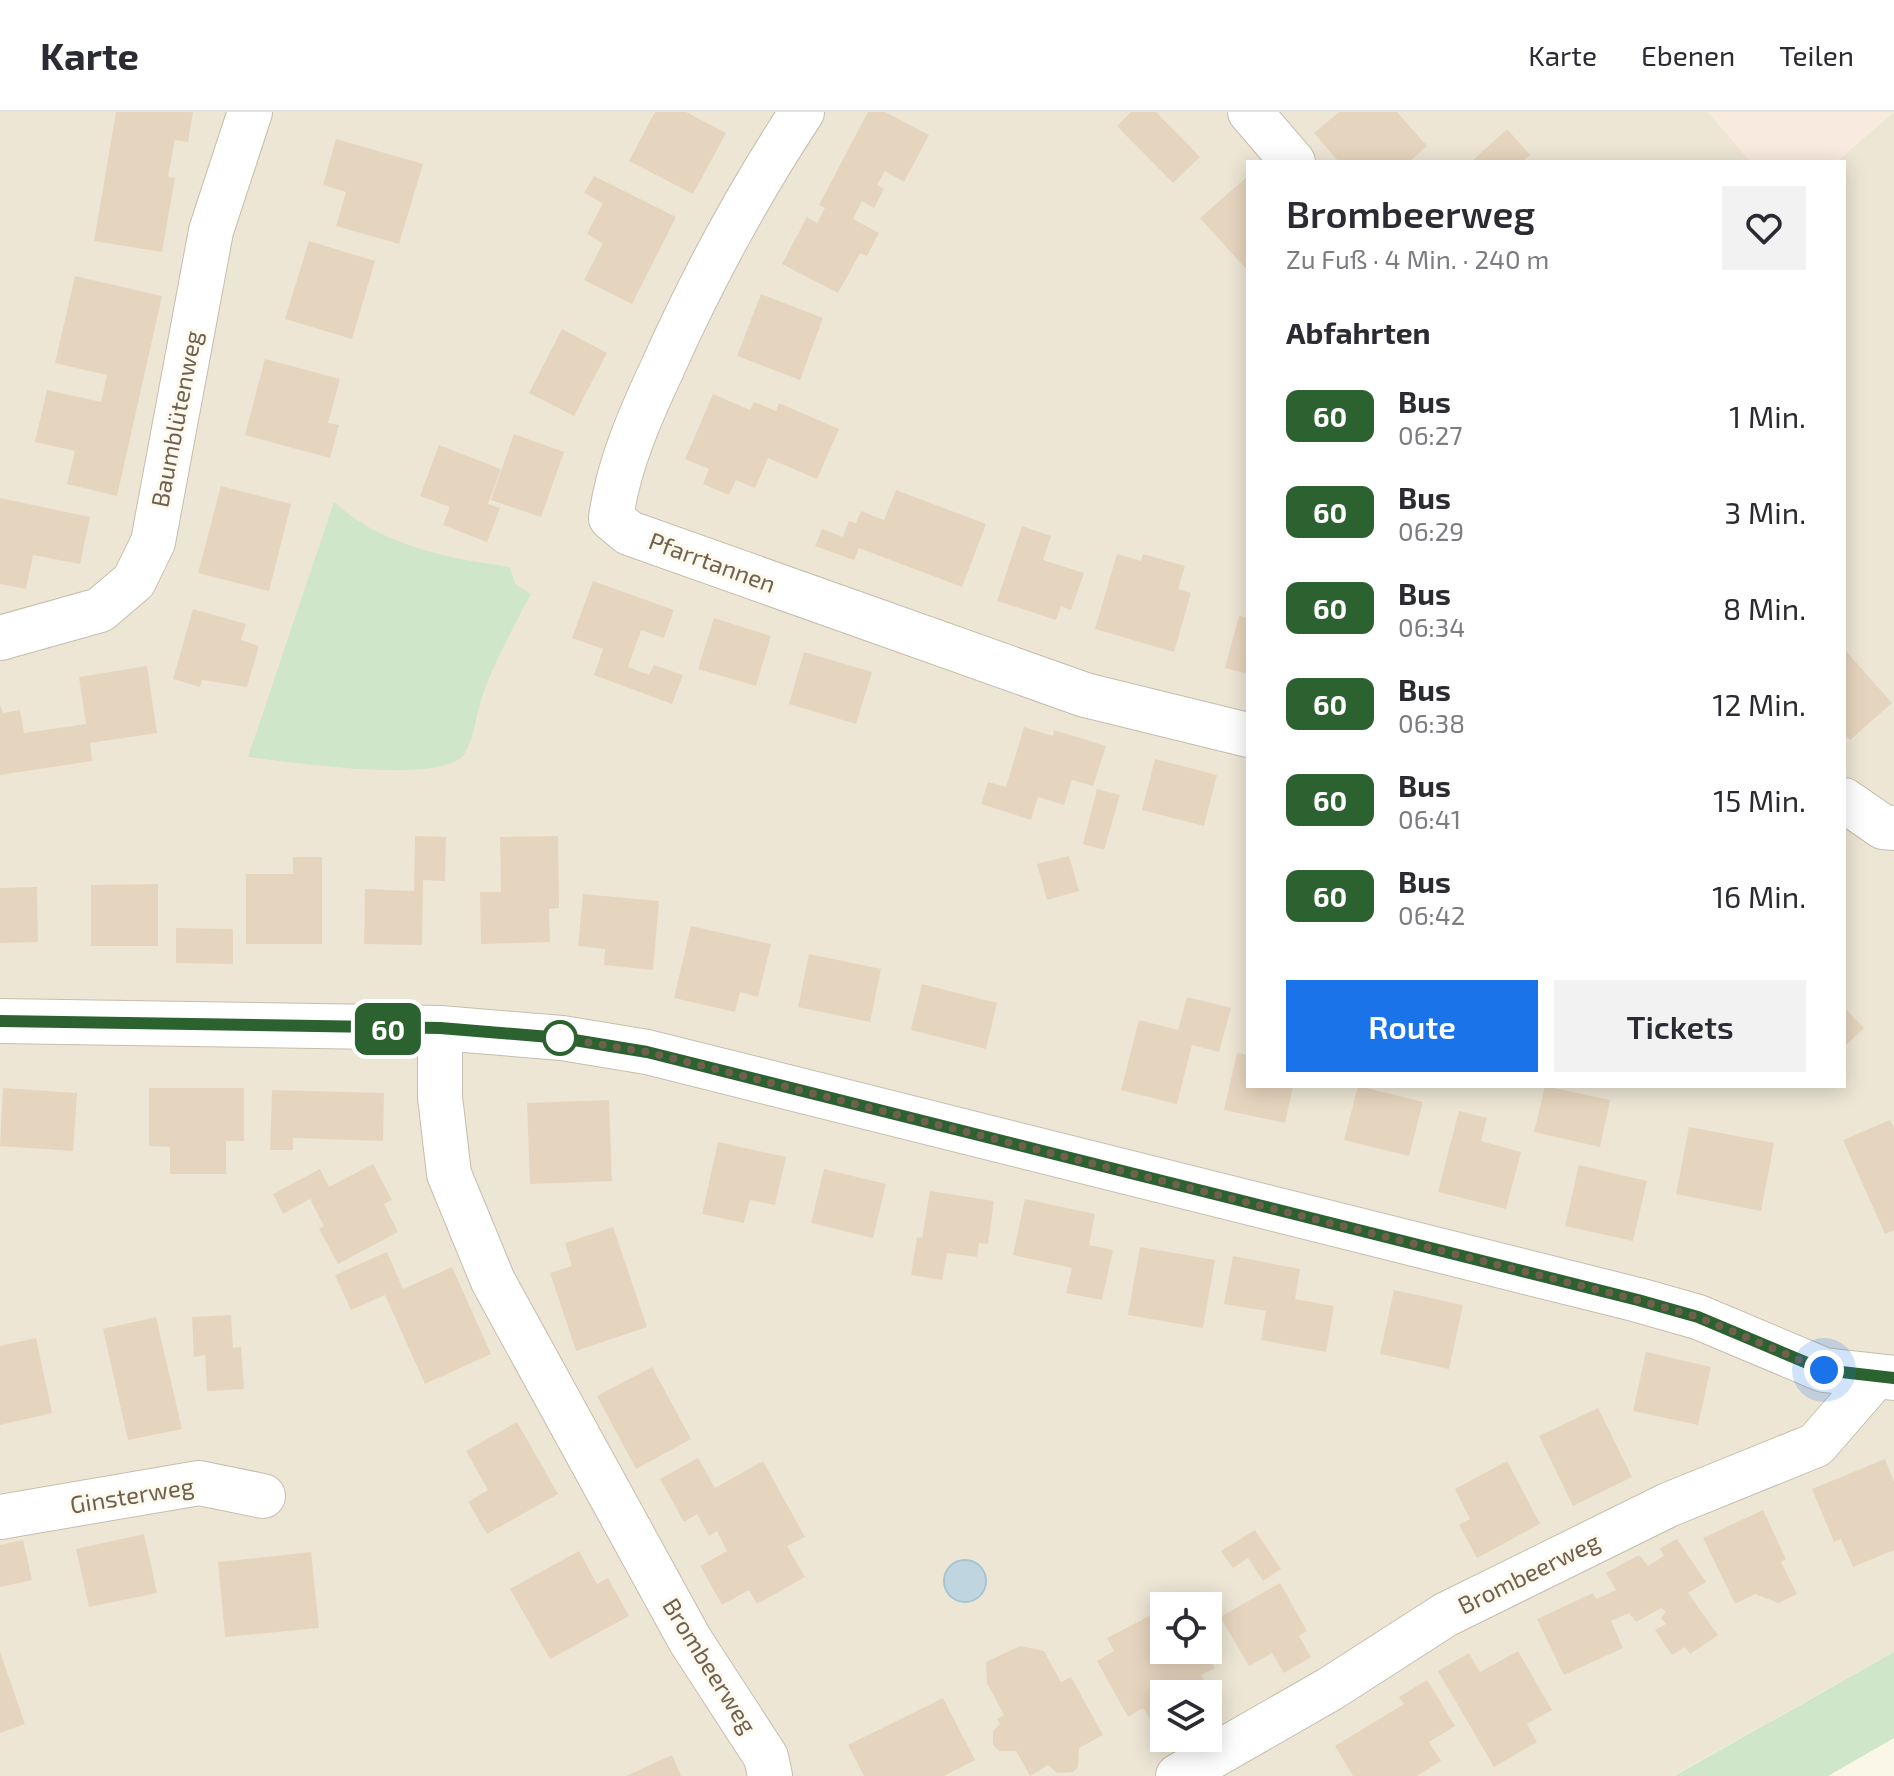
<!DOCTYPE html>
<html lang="de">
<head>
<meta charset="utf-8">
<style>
  body { margin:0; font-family:"Exo 2",sans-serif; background:#f2f2f3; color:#2b2b33; height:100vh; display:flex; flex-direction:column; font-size:30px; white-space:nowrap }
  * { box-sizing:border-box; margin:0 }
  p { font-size:26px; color:#7c7c81 }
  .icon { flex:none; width:44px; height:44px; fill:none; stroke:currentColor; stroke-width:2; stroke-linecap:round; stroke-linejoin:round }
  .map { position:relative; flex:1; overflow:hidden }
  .drawer { position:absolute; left:1246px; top:48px; width:600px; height:928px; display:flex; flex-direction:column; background:#fff; border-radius:0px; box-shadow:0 4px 20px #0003 }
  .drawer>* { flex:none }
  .badge { padding:0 16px; border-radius:12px; font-size:28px; line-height:52px }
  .tools { position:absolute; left:1150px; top:1480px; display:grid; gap:16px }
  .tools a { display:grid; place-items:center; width:72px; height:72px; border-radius:0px; background:#fff; box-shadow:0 4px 20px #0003; font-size:40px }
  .you { position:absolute; width:40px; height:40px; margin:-20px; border:6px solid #fff; border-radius:50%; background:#1a73e8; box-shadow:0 0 0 12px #1a73e833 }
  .map>.badge { position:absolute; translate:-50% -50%; box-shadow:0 0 0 4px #fff }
  h2 { padding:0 40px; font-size:30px; line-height:72px }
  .round { display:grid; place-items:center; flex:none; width:84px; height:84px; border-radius:0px; background:#f2f2f3 }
  .overview { display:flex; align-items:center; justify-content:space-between; height:136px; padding:0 40px }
  h1 { font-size:38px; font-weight:600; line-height:60px }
  .action { display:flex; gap:16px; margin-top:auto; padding:16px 40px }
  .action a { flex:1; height:92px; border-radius:0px; background:#1a73e8; color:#fff; font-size:32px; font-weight:600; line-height:92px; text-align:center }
  .action a+a { background:#f2f2f3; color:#2b2b33 }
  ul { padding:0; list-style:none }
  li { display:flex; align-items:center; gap:24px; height:96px; padding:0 40px }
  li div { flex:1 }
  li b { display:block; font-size:30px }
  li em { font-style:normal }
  li .badge { min-width:88px; font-weight:700; text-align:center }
  header { display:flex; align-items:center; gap:48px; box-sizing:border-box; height:112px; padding:0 40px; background:#fff; border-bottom:2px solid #e1e1e2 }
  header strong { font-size:38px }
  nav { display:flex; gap:44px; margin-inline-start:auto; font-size:28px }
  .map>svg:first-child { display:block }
  .residential { fill:#ede6d5; fill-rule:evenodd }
  .commercial { fill:#f8eade }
  .green { fill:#cfe6c8 }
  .water { fill:#bfd6e1; stroke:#a7c4d1; stroke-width:2 }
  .building { fill:#e6d5be }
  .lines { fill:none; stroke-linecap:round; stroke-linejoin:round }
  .minor-casing { stroke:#c7bdad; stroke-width:46 }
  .minor { stroke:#fff; stroke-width:44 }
  .line-casing { stroke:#fff; stroke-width:18 }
  .line { stroke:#2b622f; stroke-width:12 }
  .walk { stroke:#70614f; stroke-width:8; stroke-dasharray:0 14.4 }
  .stop-dot { fill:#fff; stroke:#2b622f; stroke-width:4 }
  .labels { text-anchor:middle; stroke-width:6; stroke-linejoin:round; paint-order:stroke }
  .street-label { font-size:24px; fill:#70614f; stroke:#fdf9ee }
</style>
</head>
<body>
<header>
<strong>Karte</strong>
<nav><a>Karte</a><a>Ebenen</a><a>Teilen</a></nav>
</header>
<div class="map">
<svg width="1894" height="1664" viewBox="0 0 1894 1664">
  <rect width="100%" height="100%" fill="#faf6e8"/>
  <path class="residential" d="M0 0H1708L1751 50H1248V974H1844V50H1836L1894 0V1540L1673 1664H0ZM1164 1494H1208V1538H1164ZM1164 1582H1208V1626H1164Z"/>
  <polygon class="commercial" points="1708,0 1894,0 1836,50 1751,50"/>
  <g class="green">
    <path d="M334 390C382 434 447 446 510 455L515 472 531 482C514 514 495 548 483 582 476 600 475 625 465 641 444 675 287 649 248 645Z"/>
    <polygon points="1894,1540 1894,1626 1828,1664 1674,1664"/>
  </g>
  <circle class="water" cx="965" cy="1469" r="21"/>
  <g class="building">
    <polygon points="116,0 193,0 188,30 175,28 168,65 175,66 162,140 94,129"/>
    <polygon points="655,0 686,0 726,21 693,82 629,49"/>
    <polygon points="868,0 885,0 929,23 904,70 885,59 877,73 884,77 874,96 862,89 853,107 879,121 867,144 860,141 838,181 782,152 807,105 817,111 825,96 819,93"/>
    <polygon points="1131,0 1156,0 1200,45 1173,71 1117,14"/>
    <polygon points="1339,0 1397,0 1427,34 1409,50 1339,50 1314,21"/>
    <polygon points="1507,17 1530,43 1522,50 1471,50"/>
    <polygon points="336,27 423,52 399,132 336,114 346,80 323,73"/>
    <polygon points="594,64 676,105 632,192 584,168 603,131 587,122 603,91 584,81"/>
    <polygon points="1248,64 1248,159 1200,106"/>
    <polygon points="309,129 375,149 352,227 285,207"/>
    <polygon points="75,164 162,184 117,384 67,372 75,339 35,330 47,278 101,290 107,263 55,251"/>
    <polygon points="761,182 823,206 800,268 737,244"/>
    <polygon points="562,217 607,241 574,304 529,281"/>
    <polygon points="265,247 340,267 328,311 339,313 330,346 245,323"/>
    <polygon points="713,282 750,298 754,290 776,299 779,291 839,317 817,367 768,346 755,376 736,368 729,383 703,372 709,357 685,347"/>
    <polygon points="514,322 564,340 541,405 491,388"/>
    <polygon points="439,333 501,357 488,392 500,396 487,430 443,413 450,395 420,384"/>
    <polygon points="221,374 291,392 269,479 198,461"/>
    <polygon points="896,378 986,412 962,475 859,436 854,448 815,434 822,417 843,425 849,409 856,411 861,399 884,408"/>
    <polygon points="0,386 90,405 80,452 33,443 26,477 0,472"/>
    <polygon points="1022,414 1051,424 1043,448 1084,461 1071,498 1061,494 1056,508 997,489"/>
    <polygon points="1117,442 1141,449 1143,442 1185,454 1178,477 1191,481 1174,540 1095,517"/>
    <polygon points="593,469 674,498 664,526 641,518 628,555 649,563 654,553 683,563 672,592 594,563 603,537 572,526"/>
    <polygon points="193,497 246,512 241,528 259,534 247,575 202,568 200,575 173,567"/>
    <polygon points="1239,504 1248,506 1248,562 1225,556"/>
    <polygon points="714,506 771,524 756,574 698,557"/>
    <polygon points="1844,537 1892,591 1850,628 1844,622"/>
    <polygon points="804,540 872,560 856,612 789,592"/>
    <polygon points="147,554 157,621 90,631 92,649 0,663 0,592 3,601 20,598 24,621 86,612 79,565"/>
    <polygon points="1024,615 1053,624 1054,618 1106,634 1093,674 1072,668 1064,693 1038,685 1031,708 981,692 988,670 1006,675"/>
    <polygon points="1155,647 1217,663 1204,714 1142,698"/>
    <polygon points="1097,677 1120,683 1104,738 1083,732"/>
    <polygon points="415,724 446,725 445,769 423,768 422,833 364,832 365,777 414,779"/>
    <polygon points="558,724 559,796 549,797 550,830 481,832 480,780 501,780 500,725"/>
    <polygon points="1069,744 1079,779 1047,788 1037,752"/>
    <polygon points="293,745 322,745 322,832 246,832 246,762 293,762"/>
    <polygon points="158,772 158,834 91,834 91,773"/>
    <polygon points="37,775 38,830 0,831 0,776"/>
    <polygon points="583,782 659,789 653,858 604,853 605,837 578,834"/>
    <polygon points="691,814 771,832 758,885 740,880 735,900 674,886"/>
    <polygon points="176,816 233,817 233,852 176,851"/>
    <polygon points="809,842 881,857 870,910 798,895"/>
    <polygon points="922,872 997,891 986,937 911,918"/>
    <polygon points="1187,885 1231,896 1219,940 1192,933 1177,992 1121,978 1139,908 1178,918"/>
    <polygon points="1844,895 1864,916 1844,935"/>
    <polygon points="1237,941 1248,943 1248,974 1293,974 1285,1011 1224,998"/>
    <polygon points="1358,974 1423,990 1409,1044 1344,1028"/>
    <polygon points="1545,974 1610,988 1600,1035 1534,1020"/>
    <polygon points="3,976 77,981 73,1039 0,1034"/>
    <polygon points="149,976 244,976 244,1029 226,1029 226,1062 170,1062 170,1035 149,1034"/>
    <polygon points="272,978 384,981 383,1029 293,1026 293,1038 270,1038"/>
    <polygon points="609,988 612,1069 530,1072 527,991"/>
    <polygon points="1459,999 1487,1006 1481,1029 1521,1040 1506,1097 1438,1080"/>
    <polygon points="1890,1008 1894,1016 1894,1118 1885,1122 1843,1028"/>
    <polygon points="1689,1015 1774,1031 1761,1099 1676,1082"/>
    <polygon points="718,1030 786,1045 775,1093 750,1088 744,1111 702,1102"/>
    <polygon points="373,1052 392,1088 384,1092 398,1120 338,1152 319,1117 324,1114 310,1087 283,1102 273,1082 320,1057 329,1075"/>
    <polygon points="1579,1053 1647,1069 1633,1129 1565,1114"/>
    <polygon points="824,1057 886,1072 873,1126 811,1111"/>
    <polygon points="930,1079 994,1089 988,1132 979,1131 977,1145 947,1141 942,1168 911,1163 917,1125 922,1126"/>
    <polygon points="1025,1087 1095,1102 1089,1133 1113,1138 1102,1188 1066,1181 1072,1156 1013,1143"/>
    <polygon points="613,1115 647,1215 576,1239 550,1161 572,1154 565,1131"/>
    <polygon points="1140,1135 1215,1148 1203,1216 1128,1203"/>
    <polygon points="387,1140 403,1177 452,1155 491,1242 425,1272 385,1183 351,1198 335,1163"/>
    <polygon points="1233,1144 1300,1157 1295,1187 1334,1194 1326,1240 1261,1228 1266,1199 1224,1192"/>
    <polygon points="1394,1178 1463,1193 1449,1257 1380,1242"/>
    <polygon points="231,1203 233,1236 241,1235 244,1277 207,1279 205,1243 194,1245 192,1205"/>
    <polygon points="156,1205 182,1317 128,1328 103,1217"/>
    <polygon points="36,1226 52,1301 0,1313 0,1234"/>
    <polygon points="1646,1240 1711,1255 1698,1313 1633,1299"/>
    <polygon points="652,1255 691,1327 636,1357 597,1284"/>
    <polygon points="1598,1296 1632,1365 1573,1394 1539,1324"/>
    <polygon points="517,1310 558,1382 487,1422 468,1390 488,1378 466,1339"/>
    <polygon points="698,1346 715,1376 763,1349 805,1425 787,1434 805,1465 757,1492 749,1478 722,1493 700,1454 727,1439 717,1419 709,1424 697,1402 684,1410 660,1367"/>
    <polygon points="1885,1347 1894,1370 1894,1438 1853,1455 1841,1427 1834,1430 1812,1377"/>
    <polygon points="1507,1349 1540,1412 1477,1446 1459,1413 1470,1407 1455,1377"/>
    <polygon points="1763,1398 1786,1447 1781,1450 1797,1482 1779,1491 1755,1482 1735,1492 1703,1426"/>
    <polygon points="1255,1418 1281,1457 1263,1469 1248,1446 1233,1456 1221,1439"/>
    <polygon points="144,1422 157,1481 89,1495 76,1437"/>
    <polygon points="1677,1427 1706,1470 1688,1481 1718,1523 1690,1542 1685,1535 1672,1543 1655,1518 1666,1512 1661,1506 1666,1500 1661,1496 1636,1510 1629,1501 1611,1509 1623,1536 1564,1563 1537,1507 1593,1481 1596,1487 1616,1478 1606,1461 1639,1443 1648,1454 1664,1444 1660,1436"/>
    <polygon points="23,1428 32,1468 0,1475 0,1433"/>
    <polygon points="579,1439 597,1472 608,1466 629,1504 550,1547 510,1477"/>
    <polygon points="311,1440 319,1516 225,1525 218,1450"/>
    <polygon points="1280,1471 1307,1519 1299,1524 1311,1545 1284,1561 1272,1541 1249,1554 1220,1505"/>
    <polygon points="1159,1499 1164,1508 1164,1538 1205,1538 1215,1556 1201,1563 1208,1576 1196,1582 1164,1582 1164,1600 1150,1607 1143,1596 1128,1605 1097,1549 1114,1539 1107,1526"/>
    <polygon points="1020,1534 1044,1539 1061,1570 1071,1565 1103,1623 1079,1636 1078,1655 1073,1660 1057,1661 1048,1653 1030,1664 1016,1639 999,1639 993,1633 993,1619 1000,1612 997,1607 1004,1603 987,1571 986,1550"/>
    <polygon points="1518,1539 1552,1598 1527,1612 1537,1630 1494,1655 1438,1559 1469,1541 1480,1560"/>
    <polygon points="0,1540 25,1612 0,1621"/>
    <polygon points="1427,1568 1455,1614 1429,1630 1441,1649 1417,1664 1353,1664 1335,1634 1404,1592 1399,1585"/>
    <polygon points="943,1586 975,1648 944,1664 864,1664 848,1633"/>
    <polygon points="672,1643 681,1664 626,1664"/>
  </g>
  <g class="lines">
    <g class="minor-casing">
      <g id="minor">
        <path d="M802 0C748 82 702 167 662 257 640 304 618 354 611 406L629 421 1085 583 1248 623"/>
        <polyline points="1250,0 1293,50"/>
        <polyline points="0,526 100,498 134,469 153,430 211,119 250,0"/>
        <polyline points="1844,688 1883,715 1894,716"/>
        <polyline points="0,909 440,916 562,926 647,940 1638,1188 1698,1205 1824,1258 1894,1266"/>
        <polyline points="440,916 440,985 449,1062 493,1169 690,1528 766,1645 770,1664"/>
        <polyline points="0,1405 199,1371 263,1384"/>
        <polyline points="1178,1664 1330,1577 1445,1503 1668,1393 1816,1333 1875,1265"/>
      </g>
    </g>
    <use href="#minor" class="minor"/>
  </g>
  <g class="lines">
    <g class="line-casing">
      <polyline id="line" points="0,909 440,916 562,926 647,940 1638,1188 1698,1205 1824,1258 1894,1266"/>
    </g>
    <use href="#line" class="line"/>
    <polyline class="walk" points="560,926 647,940 1638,1188 1698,1205 1824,1258"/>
  </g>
  <circle class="stop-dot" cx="560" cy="926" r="16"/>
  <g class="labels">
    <g class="street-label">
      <text transform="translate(177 307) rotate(-79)" y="8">Baumblütenweg</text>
      <text transform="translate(712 451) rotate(20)" y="8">Pfarrtannen</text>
      <text transform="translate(132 1384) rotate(-9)" y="8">Ginsterweg</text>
      <text transform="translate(1529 1462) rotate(-26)" y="8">Brombeerweg</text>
      <text transform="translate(709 1554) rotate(58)" y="8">Brombeerweg</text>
    </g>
  </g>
</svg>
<div class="tools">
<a><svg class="icon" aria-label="locate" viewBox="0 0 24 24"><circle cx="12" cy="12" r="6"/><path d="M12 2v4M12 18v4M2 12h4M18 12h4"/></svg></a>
<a><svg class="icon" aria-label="layers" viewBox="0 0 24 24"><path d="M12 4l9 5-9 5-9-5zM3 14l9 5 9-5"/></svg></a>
</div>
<div class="you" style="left:1824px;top:1258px"></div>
<b class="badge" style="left:388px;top:917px;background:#2b622f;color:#fff">60</b>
<section class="drawer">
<div class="overview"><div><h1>Brombeerweg</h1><p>Zu Fuß · 4 Min. · 240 m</p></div><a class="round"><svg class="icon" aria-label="heart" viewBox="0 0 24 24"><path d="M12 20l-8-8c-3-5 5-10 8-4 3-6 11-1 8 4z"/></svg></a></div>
<h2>Abfahrten</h2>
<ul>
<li><span class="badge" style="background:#2b622f;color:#fff">60</span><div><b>Bus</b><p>06:27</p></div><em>1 Min.</em></li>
<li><span class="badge" style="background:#2b622f;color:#fff">60</span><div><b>Bus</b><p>06:29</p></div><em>3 Min.</em></li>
<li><span class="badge" style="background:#2b622f;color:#fff">60</span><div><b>Bus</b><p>06:34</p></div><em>8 Min.</em></li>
<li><span class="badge" style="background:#2b622f;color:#fff">60</span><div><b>Bus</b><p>06:38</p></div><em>12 Min.</em></li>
<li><span class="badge" style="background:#2b622f;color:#fff">60</span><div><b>Bus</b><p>06:41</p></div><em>15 Min.</em></li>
<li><span class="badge" style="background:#2b622f;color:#fff">60</span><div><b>Bus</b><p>06:42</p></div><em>16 Min.</em></li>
</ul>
<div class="action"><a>Route</a><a>Tickets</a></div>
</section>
</div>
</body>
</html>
